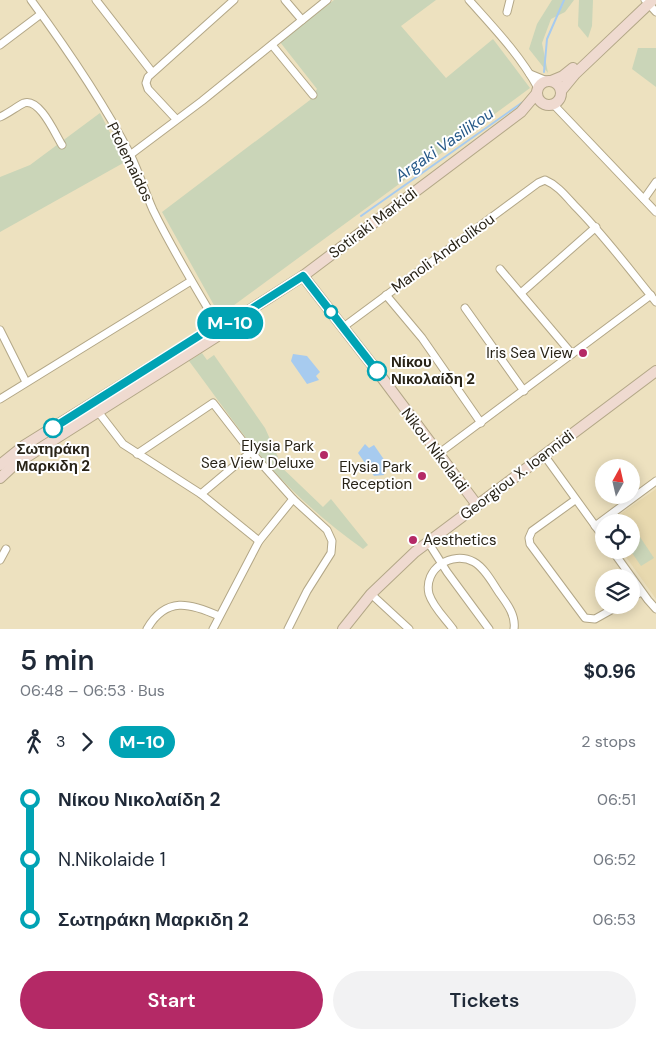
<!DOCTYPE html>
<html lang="en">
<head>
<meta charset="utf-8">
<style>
  body { margin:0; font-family:"DM Sans",sans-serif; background:#f2f2f3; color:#1f2937; height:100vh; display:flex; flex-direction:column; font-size:19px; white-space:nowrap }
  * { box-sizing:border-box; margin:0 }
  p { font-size:16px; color:#747a83 }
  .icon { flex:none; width:28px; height:28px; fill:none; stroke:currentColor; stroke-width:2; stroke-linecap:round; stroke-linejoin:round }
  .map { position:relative; height:629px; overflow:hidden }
  .side { display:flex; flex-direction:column; background:#fff; flex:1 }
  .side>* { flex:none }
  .badge { padding:0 10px; border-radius:16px; font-size:18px; line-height:32px }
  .needle { width:32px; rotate:8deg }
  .buttons { position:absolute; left:595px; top:459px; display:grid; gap:10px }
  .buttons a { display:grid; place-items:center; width:45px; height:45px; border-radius:50%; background:#fff; box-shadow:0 2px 12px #0003; font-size:25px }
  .map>.badge { position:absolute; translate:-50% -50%; box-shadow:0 0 0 2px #fff }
  .legs { display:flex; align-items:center; gap:8px; height:55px; padding:0 20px; font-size:16px }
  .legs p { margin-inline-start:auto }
  .summary { display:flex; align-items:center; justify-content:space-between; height:85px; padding:0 20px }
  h1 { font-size:28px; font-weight:600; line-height:38px }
  .cta { display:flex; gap:10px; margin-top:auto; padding:10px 20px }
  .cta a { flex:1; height:58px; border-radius:30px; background:#b42966; color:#fff; font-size:20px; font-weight:600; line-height:58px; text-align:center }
  .cta a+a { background:#f2f2f3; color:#1f2937 }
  ul { padding:0 20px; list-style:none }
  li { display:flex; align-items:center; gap:18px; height:60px; font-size:19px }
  li i { display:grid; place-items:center; width:8px; height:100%; margin:0 6px; background:currentColor }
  li i::after { content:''; width:12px; height:12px; margin:-6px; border:4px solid; border-radius:50%; background:#fff }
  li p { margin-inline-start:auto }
  li:first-child i { background:linear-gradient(#0000 50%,currentColor 0) }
  li:last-child i { background:linear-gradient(currentColor 50%,#0000 0) }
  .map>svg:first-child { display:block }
  .built { fill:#e8d9af }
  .green { fill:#cad5b8 }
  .water { fill:#a7cbef }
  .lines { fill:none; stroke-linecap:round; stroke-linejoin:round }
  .stream { stroke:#a7cbef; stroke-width:2 }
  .street-casing { stroke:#b3a787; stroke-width:9 }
  .secondary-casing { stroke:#b3a787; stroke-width:12 }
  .street { stroke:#fff; stroke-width:7 }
  .secondary { stroke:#efdad0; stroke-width:10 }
  .line-1-casing { stroke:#fff; stroke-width:11 }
  .line-1 { stroke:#00a3b4; stroke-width:8 }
  .stop-1-dot { fill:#fff; stroke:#00a3b4; stroke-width:2.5 }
  .poi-dot { fill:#b42966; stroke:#fff; stroke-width:2 }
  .labels { text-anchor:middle; stroke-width:4; stroke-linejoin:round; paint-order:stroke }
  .street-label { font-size:15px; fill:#282317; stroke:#fff }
  .poi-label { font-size:15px; fill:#282317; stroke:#fff; text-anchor:end }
  .stop-label { font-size:15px; font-weight:bold; fill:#282317; stroke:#fff; text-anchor:start }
  .water-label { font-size:16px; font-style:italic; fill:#265988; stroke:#fff }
</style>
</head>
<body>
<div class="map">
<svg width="656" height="629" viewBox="0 0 656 629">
  <rect width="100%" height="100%" fill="#ede1bf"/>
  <polygon class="built" points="656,489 656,599 621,550 631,550 631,522 609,522"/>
  <g class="green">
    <polygon points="334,0 436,0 401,26 446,78 493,39 530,88 226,311 215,307 162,212 310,100 317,89 280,42"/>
    <polygon points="552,0 574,0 565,12 551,19 542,43 548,73 529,49 537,24"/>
    <polygon points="579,0 593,0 592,26 588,38 578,26"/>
    <polygon points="638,48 656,48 656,87 632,69"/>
    <polygon points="100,113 125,162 0,232 0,177 30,165"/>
    <path d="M202 353 207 360 214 355 265 428 278 457 275 461 323 507 331 499 368 545 363 549C336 530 310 508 287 485 250 448 221 403 189 361Z"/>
    <polygon points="640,537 654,558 641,566 630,550 631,550 631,543"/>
  </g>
  <g class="water">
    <polygon points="293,354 307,356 320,372 316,376 319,380 307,384 291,361"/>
    <polygon points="365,444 369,448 374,445 385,461 384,475 374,476 358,453"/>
  </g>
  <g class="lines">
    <g class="stream">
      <polyline points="544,72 547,39 564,0"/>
      <polyline points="361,216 523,102"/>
    </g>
    <g class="street-casing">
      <g id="street">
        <path d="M31 0C67 49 102 100 130 154 139 172 145 192 153 210 173 251 197 290 220 329"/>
        <polyline points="96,0 152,72"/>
        <polyline points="285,0 302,20"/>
        <path d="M469 0C494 28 520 55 538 88"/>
        <polyline points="645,0 656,12"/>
        <polyline points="507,12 510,0"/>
        <polyline points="0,45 41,14"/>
        <polyline points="272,45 313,95"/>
        <polyline points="530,74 547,81"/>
        <polyline points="553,104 656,212"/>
        <path d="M0 117C9 113 16 107 24 103 40 98 55 134 62 145"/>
        <polyline points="176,119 148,89 146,83 148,77 234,0"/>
        <polyline points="130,155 202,101 327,0"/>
        <polyline points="644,199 656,182"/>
        <polyline points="500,269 572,354"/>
        <polyline points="521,293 596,227"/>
        <polyline points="386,295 422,338 481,423"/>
        <polyline points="465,308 524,391"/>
        <path d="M342 328 538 183 545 180C557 185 565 195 574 205 604 235 629 269 656 302"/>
        <polyline points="0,330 26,382"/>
        <polyline points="0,399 191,281"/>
        <polyline points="96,409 123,444 201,494 259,541"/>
        <polyline points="137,454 213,403 251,452 293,499 327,530 332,541 331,553 307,591 288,629"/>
        <polyline points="438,454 651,295"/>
        <polyline points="544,455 604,538"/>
        <polyline points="201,494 251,452"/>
        <polyline points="575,500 532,531 529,538 530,544 585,618 595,619 620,605"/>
        <polyline points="595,526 656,481"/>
        <polyline points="428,542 447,572 489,629"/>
        <polyline points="612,550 648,600 656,609"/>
        <polyline points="0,560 6,549"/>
        <polyline points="371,594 409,629"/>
        <polyline points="631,598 641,592"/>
        <path d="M147 629C166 596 190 603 219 616"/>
        <polyline points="213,629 259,541 293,499"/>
        <path d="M453 629C445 618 433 607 429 594 423 569 452 550 474 562 485 568 493 584 500 594 508 605 516 616 514 629"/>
      </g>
    </g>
    <g class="secondary-casing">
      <g id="secondary">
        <circle cx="549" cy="93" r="12"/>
        <polyline points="551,81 563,76 573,68"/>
        <polyline points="561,91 575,74 653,0"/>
        <polyline points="303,276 377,371 477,505"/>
        <polyline points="0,465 25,445 208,331 220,329 303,276 521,112 537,93"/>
        <polyline points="0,478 14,465 216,337 220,329"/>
        <polyline points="343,629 371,594 415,552 656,371"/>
      </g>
    </g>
    <use href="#street" class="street"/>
    <use href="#secondary" class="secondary"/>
  </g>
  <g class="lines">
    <g class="line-1-casing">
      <polyline id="line-1" points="53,428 208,330 220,329 303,276 377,371"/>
    </g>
    <use href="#line-1" class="line-1"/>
  </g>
  <g class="stop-1-dot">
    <circle cx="331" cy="312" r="6"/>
    <circle cx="377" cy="371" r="9"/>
    <circle cx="53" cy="428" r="9"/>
  </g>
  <g class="poi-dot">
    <circle cx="583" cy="353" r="5"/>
    <circle cx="324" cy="455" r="5"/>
    <circle cx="422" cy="476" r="5"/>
    <circle cx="413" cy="540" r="5"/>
  </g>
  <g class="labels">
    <g class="street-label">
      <text transform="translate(130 162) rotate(64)" y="5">Ptolemaidos</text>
      <text transform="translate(373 223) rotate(-37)" y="5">Sotiraki Markidi</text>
      <text transform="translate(443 253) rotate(-36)" y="5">Manoli Androlikou</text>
      <text transform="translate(435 450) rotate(53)" y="5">Nikou Nikolaidi</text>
      <text transform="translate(517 475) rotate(-37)" y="5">Georgiou X. Ioannidi</text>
    </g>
    <g class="poi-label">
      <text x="573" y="358">Iris Sea View</text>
      <text x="314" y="451">Elysia Park<tspan x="314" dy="17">Sea View Deluxe</tspan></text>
      <text x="412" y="472">Elysia Park<tspan x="412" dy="17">Reception</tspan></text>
      <text x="423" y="545" text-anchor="start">Aesthetics</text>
    </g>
    <g class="stop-label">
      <text x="391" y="367">Νίκου<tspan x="391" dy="17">Νικολαίδη 2</tspan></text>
      <text x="53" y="454" text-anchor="middle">Σωτηράκη<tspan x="53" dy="17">Μαρκιδη 2</tspan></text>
    </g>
    <g class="water-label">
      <text transform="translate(444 144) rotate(-35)" y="6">Argaki Vasilikou</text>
    </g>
  </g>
</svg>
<div class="buttons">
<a><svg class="needle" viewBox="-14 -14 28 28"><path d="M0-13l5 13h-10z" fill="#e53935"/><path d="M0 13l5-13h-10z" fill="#747a83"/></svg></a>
<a><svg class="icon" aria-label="locate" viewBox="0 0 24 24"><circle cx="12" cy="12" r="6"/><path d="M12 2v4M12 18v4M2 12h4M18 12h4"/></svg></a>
<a><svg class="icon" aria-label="layers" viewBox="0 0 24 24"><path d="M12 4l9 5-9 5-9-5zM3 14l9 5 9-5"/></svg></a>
</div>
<b class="badge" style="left:230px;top:323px;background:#00a3b4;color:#fff">M-10</b>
</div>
<section class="side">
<div class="summary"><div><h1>5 min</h1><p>06:48 – 06:53 · Bus</p></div><b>$0.96</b></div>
<div class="legs"><svg class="icon" aria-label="walk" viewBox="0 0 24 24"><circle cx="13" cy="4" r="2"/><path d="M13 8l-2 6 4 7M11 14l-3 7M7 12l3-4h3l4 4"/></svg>3<svg class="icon" aria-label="forward" viewBox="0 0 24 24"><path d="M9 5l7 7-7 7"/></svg><b class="badge" style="background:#00a3b4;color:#fff">M-10</b><p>2 stops</p></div>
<ul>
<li><i style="color:#00a3b4"></i><b>Νίκου Νικολαίδη 2</b><p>06:51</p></li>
<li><i style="color:#00a3b4"></i><span>N.Nikolaide 1</span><p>06:52</p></li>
<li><i style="color:#00a3b4"></i><b>Σωτηράκη Μαρκιδη 2</b><p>06:53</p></li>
</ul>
<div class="cta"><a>Start</a><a>Tickets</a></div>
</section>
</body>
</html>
